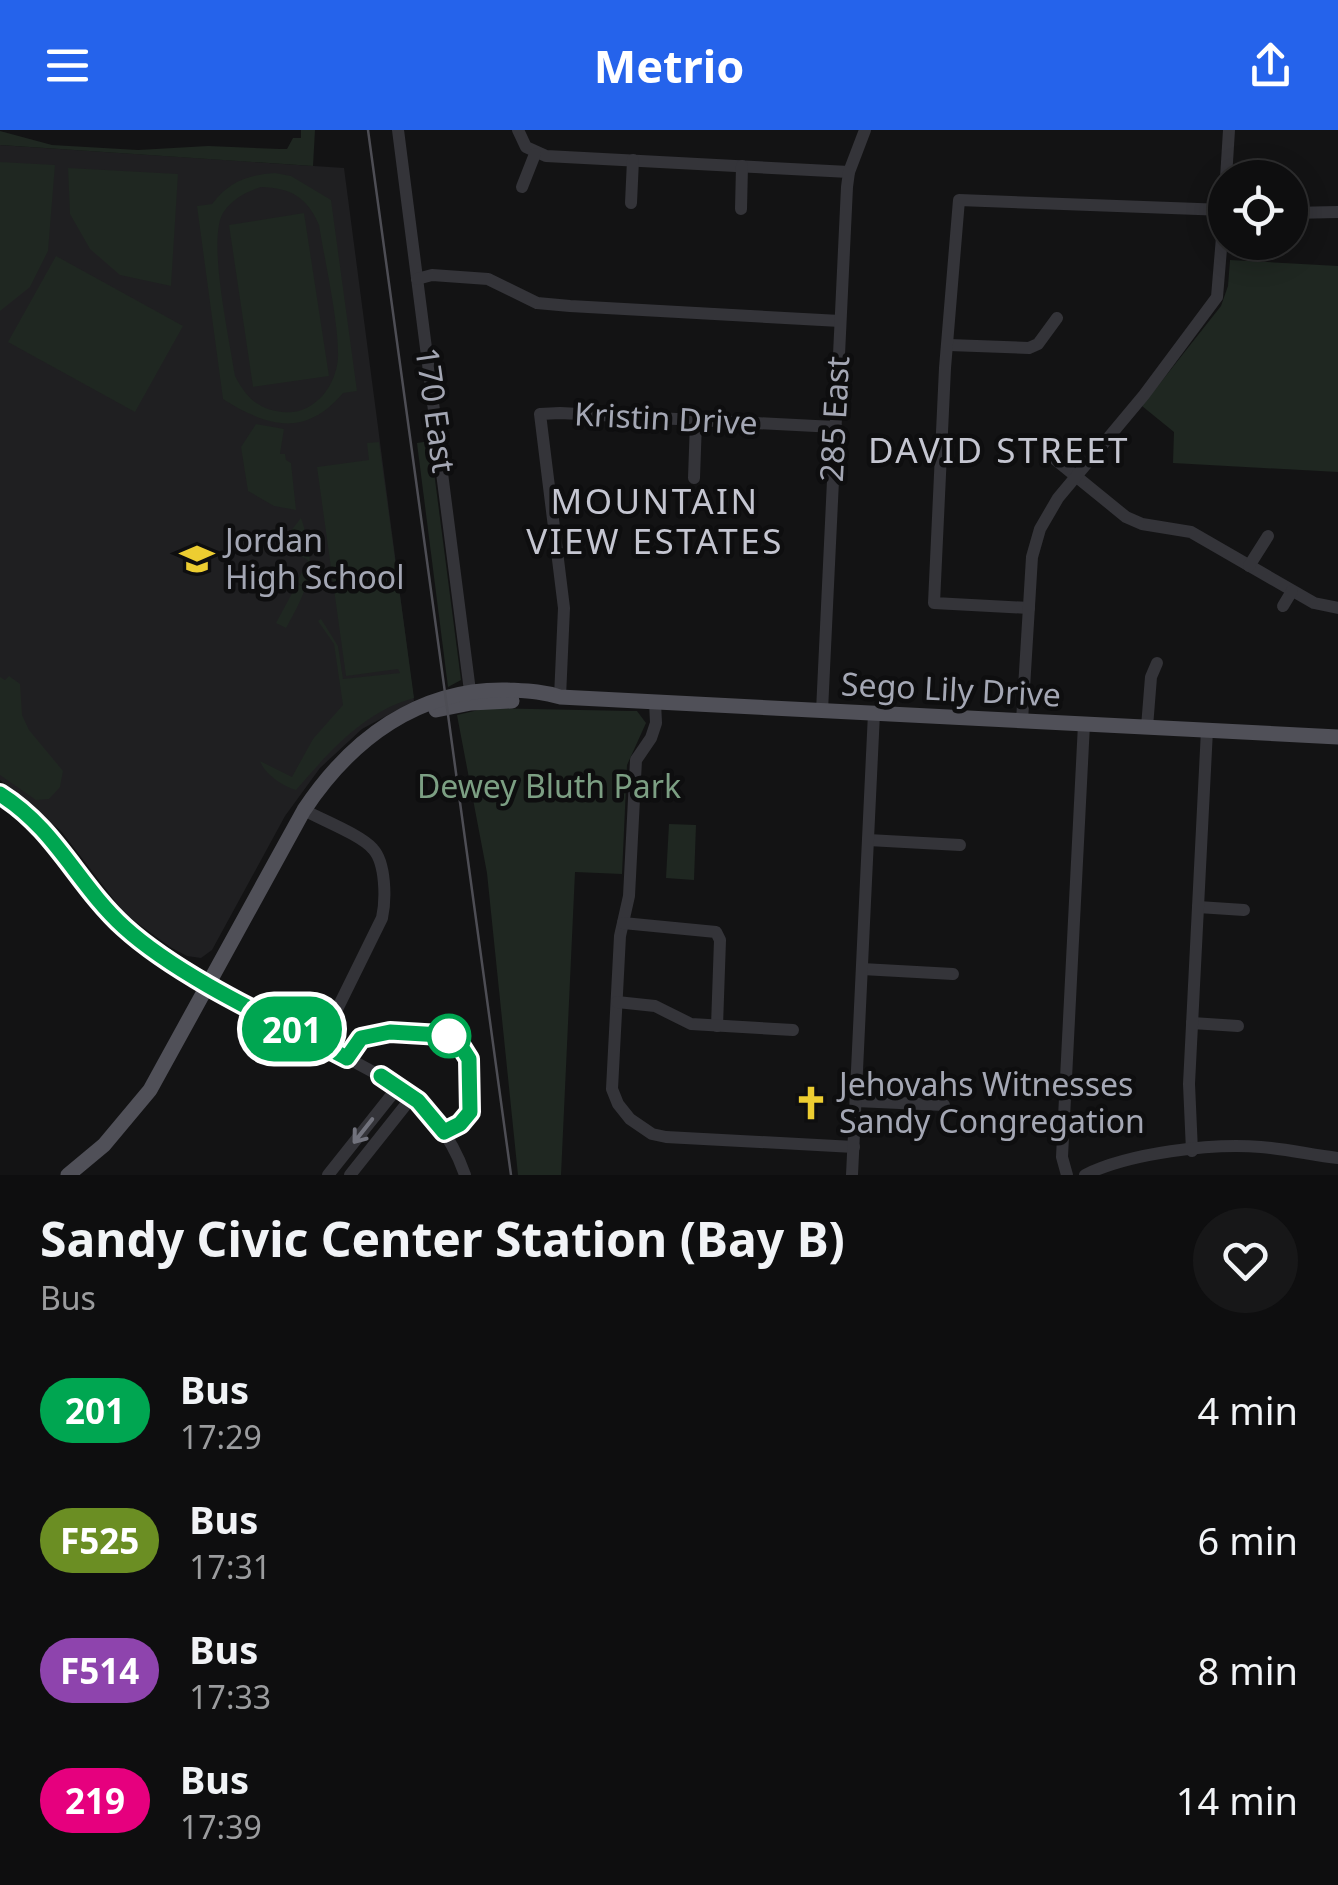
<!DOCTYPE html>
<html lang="en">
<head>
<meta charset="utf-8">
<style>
  body { margin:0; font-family:"Noto Sans",sans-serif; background:#171718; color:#f1f3f6; height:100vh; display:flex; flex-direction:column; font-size:38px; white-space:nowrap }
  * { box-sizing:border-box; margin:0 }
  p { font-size:32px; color:#9b9c9e }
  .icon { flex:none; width:55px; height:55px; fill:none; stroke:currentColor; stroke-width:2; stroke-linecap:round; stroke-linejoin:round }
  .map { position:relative; height:1045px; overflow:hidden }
  .panel { display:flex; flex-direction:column; background:#0e0e0f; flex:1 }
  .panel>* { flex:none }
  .badge { padding:0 20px; border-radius:32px; font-size:35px; line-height:65px }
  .buttons { position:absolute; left:1208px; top:30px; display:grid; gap:20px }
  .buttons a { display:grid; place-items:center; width:100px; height:100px; border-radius:50%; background:#0e0e0f; box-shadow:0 5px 25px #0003,0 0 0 2px #2e2e2f; font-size:50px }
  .map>.badge { position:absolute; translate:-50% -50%; box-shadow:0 0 0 5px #fff }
  .round { display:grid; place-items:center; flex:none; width:105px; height:105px; border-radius:52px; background:#171718 }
  .overview { display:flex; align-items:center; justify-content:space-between; height:170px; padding:0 40px }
  h1 { font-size:48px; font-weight:700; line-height:75px }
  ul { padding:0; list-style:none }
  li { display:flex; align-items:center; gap:30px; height:130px; padding:0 40px }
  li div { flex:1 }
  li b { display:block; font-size:38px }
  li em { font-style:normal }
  li .badge { min-width:110px; font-weight:700; text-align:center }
  header { display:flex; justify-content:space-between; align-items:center; height:130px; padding:0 40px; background:#2563eb; color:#fff; font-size:45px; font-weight:700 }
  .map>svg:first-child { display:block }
  .built { fill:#1f1f21 }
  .green { fill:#1f2721; fill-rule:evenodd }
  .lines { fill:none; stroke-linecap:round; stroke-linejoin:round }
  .minor { stroke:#343439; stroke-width:12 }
  .major { stroke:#505058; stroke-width:15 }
  .tram { stroke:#4d4d54; stroke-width:2.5 }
  .oneway { stroke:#72737d }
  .line-casing { stroke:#fff; stroke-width:22 }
  .line { stroke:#00a651; stroke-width:15 }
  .stop-dot { fill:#fff; stroke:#00a651; stroke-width:5 }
  .labels { text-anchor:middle; stroke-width:9; stroke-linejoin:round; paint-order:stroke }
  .street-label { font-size:32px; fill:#a4a7b4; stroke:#0e0e0f }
  .poi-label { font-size:32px; fill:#a4a7b4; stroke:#0e0e0f; text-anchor:start }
  .park-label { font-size:32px; fill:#7c9f83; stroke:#0e0e0f }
  .neighbourhood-label { font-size:35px; letter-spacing:2.5px; fill:#c5c6d1; stroke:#0e0e0f }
</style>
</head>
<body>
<header><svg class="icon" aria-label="menu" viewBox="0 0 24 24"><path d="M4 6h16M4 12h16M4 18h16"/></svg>Metrio<svg class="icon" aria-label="share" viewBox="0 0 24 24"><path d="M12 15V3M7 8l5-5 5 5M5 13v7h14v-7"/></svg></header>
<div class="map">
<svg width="1338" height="1045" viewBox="0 0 1338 1045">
  <rect width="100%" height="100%" fill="#131314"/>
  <polygon class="built" points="0,15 344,38 414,571 362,599 320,638 285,686 212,820 201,828 187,826 170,817 125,784 61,701 0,650"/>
  <g class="green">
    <polygon points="301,0 315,0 313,36 0,15 0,1 52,15 138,20 208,16 280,19 287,19 293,8 301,8"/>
    <polygon points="0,32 55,35 48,121 30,157 0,181"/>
    <polygon points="68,38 178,44 171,156 120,145 90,119 70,84"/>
    <path d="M275 43 291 46 331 70 357 261 343 263C305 308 267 297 223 269L197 76 212 74C229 52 246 45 275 43ZM261 57C291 58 307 67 319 95 325 133 339 192 338 228 336 257 313 286 282 282 257 279 246 267 235 246 230 211 207 110 223 83 232 69 246 62 261 57Z"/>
    <polygon points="304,83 329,246 253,257 229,95"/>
    <polygon points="56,126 183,196 135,282 8,212"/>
    <polygon points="1230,130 1338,136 1338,342 1173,333 1174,302 1142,276 1221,176 1228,156"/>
    <polygon points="256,294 284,299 280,324 285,324 286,330 291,333 296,380 274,376 248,361 241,317"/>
    <polygon points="430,311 461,550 448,557 417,313"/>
    <path d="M379 312 414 568C363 582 329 622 296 660 282 656 265 644 260 631L292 647 313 609 343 575 334 514 318 491 321 489 338 516 343 549 400 543 398 539 346 546 317 337 369 330 367 313Z"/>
    <path d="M301 388C318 436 309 457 286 498L276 493 297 454 304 457 297 452 308 430 280 415Z"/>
    <polygon points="9,546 20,554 22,585 29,600 63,641 60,657 49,669 36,670 0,645 0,547 5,550"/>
    <polygon points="487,578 630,581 637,581 646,593 627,635 622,744 575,742 561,1045 518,1045 487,743 457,585"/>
    <polygon points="669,694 696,695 694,750 666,748"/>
  </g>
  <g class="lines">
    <g class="minor">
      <polyline points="398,0 470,561"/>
      <polyline points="518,0 526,17 546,26 849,42"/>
      <polyline points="1226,48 1229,0"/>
      <polyline points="522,57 535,24"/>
      <polyline points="631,73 633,30"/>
      <polyline points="741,79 742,36"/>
      <polyline points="1290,83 1338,82"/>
      <polyline points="417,149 432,145 488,149 537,173 570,176 840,191"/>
      <polyline points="949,215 1029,218 1038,214 1057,188"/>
      <polyline points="1051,326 1126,387 1142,394 1191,402 1314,473 1338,478"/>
      <polyline points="694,348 696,291"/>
      <polyline points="1249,436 1268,406"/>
      <polyline points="1283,476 1292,461"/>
      <polyline points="1029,478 934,473 945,238 959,70 1225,80"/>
      <polyline points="560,567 564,478 540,284 560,283 835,297"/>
      <polyline points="655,572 656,593 651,608 636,630 629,766 620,806 612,959 618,974 630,989 652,1004 666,1007 854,1017"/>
      <polyline points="822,581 847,57 849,42 865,0"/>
      <polyline points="1022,591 1032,427 1040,399 1058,368 1144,265 1217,167 1225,71"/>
      <polyline points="1147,597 1151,547 1157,533"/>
      <path d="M0 664 40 694 104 777 142 812 188 842 388 950C425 973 451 1004 465 1045"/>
      <path d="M304 680C322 690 361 705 373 719 386 733 386 770 382 788L320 914"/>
      <polyline points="868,710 960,715"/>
      <polyline points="1198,777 1244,780"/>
      <polyline points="623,793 716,802 720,810 717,896"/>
      <polyline points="862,839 953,844"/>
      <polyline points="617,872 655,876 691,894 793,900"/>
      <polyline points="1192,893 1238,896"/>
      <polyline points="856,971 944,975"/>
      <polyline points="1192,1021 1189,954 1207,600"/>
      <polyline points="328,1045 398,957"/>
      <polyline points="350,1045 412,967"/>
      <polyline points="852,1045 874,583"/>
      <polyline points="1067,1045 1062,1027 1084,594"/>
      <path d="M1085 1045C1129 1023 1211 1013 1261 1017 1287 1019 1312 1025 1338 1028"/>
    </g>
    <g class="major">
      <polyline points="436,580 471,573 512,571"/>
      <path d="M68 1045 104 1015 150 960 304 680C351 609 419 558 507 560 526 561 542 561 560 567L1338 607"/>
    </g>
    <polyline class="tram" points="368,0 511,1045"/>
  </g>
  <defs><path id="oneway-shaft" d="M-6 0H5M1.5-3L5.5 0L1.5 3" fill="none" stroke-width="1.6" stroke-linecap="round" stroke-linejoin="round" transform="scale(2.5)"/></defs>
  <use class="oneway" href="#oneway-shaft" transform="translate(363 1001) rotate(128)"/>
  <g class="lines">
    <g class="line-casing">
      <path id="line" d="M0 664C56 699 77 754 124 797 180 848 278 892 347 928L361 908 390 902 441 905 457 910 469 929 470 982 460 994 444 1002 418 971 381 946"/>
    </g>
    <use href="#line" class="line"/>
  </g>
  <defs>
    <g id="school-bare" transform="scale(2.7)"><path d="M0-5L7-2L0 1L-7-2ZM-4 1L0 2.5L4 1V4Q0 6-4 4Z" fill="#edcd31" stroke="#0e0e0f" stroke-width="2.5" paint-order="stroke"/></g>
    <g id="church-bare" transform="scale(2.7)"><path d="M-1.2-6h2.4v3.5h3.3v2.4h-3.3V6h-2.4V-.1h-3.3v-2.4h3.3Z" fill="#edcd31" stroke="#0e0e0f" stroke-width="2.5" paint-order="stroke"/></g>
  </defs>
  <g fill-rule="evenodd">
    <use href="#school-bare" x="197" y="429"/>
    <use href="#church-bare" x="811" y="973"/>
  </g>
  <circle class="stop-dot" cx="449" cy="906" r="20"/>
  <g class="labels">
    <g class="street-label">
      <text transform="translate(435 280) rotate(82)" y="11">170 East</text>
      <text transform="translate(666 289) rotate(3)" y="11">Kristin Drive</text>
      <text transform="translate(835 289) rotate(-87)" y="11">285 East</text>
      <text transform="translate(951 560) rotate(3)" y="11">Sego Lily Drive</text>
    </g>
    <g class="poi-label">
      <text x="225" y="422">Jordan<tspan x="225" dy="37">High School</tspan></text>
      <text x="839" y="966">Jehovahs Witnesses<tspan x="839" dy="37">Sandy Congregation</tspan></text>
    </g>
    <g class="park-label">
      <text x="549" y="668">Dewey Bluth Park</text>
    </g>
    <g class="neighbourhood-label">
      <text x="999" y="333">DAVID STREET</text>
      <text x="655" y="384">MOUNTAIN<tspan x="655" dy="40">VIEW ESTATES</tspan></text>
    </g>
  </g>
</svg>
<div class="buttons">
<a><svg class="icon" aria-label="locate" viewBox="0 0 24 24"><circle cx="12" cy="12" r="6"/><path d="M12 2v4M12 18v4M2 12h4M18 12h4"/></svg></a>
</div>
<b class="badge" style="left:292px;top:899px;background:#00a651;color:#fff">201</b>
</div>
<section class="panel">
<div class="overview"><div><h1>Sandy Civic Center Station (Bay B)</h1><p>Bus</p></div><a class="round"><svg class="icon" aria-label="heart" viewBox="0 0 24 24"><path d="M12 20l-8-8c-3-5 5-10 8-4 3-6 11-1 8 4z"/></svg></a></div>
<ul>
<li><span class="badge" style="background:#00a651;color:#fff">201</span><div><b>Bus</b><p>17:29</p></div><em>4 min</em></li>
<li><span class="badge" style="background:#6b8e23;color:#fff">F525</span><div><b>Bus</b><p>17:31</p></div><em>6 min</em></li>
<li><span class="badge" style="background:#8e44ad;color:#fff">F514</span><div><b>Bus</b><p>17:33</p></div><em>8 min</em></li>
<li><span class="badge" style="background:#e6007e;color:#fff">219</span><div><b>Bus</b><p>17:39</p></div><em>14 min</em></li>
</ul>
</section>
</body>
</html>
